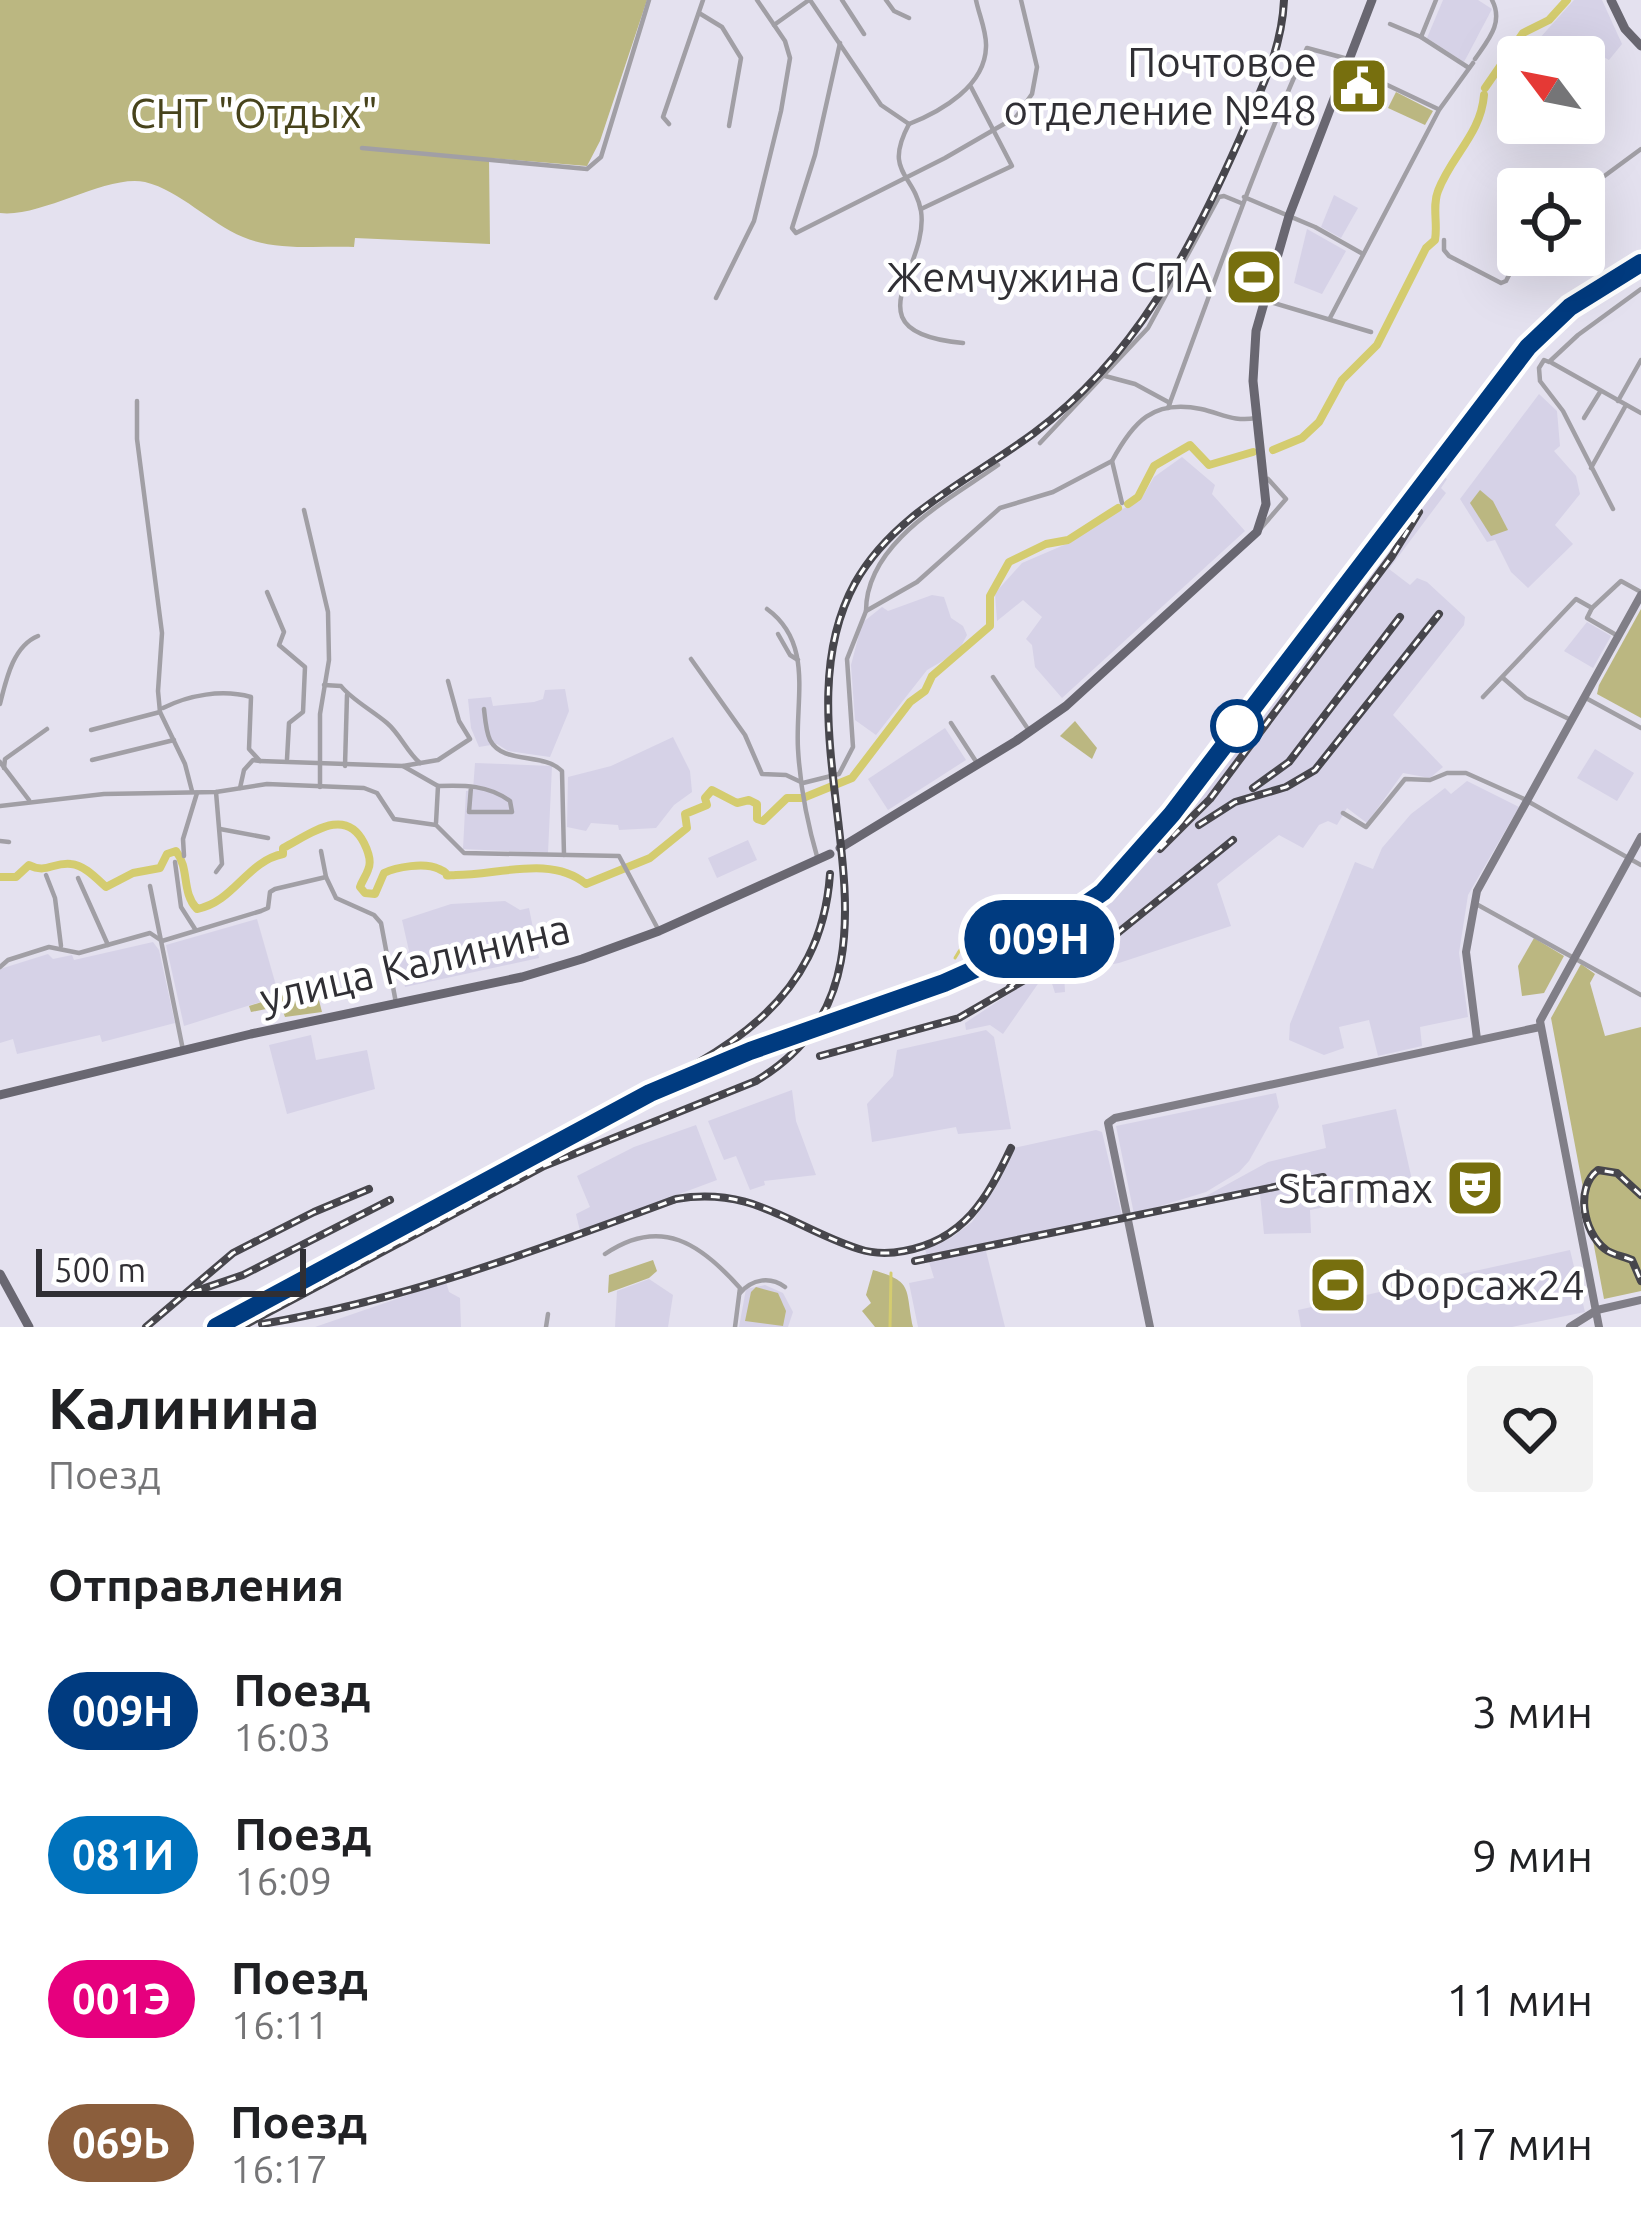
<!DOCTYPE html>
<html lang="ru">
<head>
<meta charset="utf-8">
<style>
  body { margin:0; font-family:Ubuntu,sans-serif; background:#f2f2f2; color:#202124; height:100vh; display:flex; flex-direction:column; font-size:45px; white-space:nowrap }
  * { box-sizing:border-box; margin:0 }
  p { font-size:39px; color:#757577 }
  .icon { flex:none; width:66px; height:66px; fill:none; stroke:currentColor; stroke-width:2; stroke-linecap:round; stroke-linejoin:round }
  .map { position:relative; height:1327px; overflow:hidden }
  .drawer { display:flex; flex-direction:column; background:#fff; flex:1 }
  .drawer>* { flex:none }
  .badge { padding:0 24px; border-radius:39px; font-size:42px; line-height:78px }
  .needle { width:78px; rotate:302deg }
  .buttons { position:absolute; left:1497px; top:36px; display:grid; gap:24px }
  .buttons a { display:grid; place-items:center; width:108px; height:108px; border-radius:12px; background:#fff; box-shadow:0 12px 48px #0002; font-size:60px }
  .scale { position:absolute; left:36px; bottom:30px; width:270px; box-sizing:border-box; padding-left:12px; border:6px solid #302f34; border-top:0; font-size:33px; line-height:42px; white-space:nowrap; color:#302f34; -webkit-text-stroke:9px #fff; paint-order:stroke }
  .map>.badge { position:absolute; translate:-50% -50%; box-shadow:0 0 0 6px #fff }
  h2 { padding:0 48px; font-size:45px; line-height:108px }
  .round { display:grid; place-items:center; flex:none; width:126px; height:126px; border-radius:12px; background:#f2f2f2 }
  .summary { display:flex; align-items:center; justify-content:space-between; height:204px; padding:0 48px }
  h1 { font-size:57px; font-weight:600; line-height:90px }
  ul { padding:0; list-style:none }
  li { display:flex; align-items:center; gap:36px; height:144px; padding:0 48px }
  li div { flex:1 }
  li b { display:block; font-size:45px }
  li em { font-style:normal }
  li .badge { min-width:132px; font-weight:700; text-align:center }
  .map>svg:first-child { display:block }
  .built { fill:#d6d2e7 }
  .green { fill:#bbb781 }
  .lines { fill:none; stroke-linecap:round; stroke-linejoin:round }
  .stream { stroke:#d4cc6f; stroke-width:3 }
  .river { stroke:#d4cc6f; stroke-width:8 }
  .street { stroke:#a19fa5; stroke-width:4.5 }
  .secondary { stroke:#807e87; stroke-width:8 }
  .primary { stroke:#696771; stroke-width:9 }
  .rail-casing { stroke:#47464c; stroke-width:8 }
  .rail { stroke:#fff; stroke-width:3; stroke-dasharray:9; stroke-linecap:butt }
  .line-casing { stroke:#fff; stroke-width:27 }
  .line { stroke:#003b80; stroke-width:18 }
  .stop-dot { fill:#fff; stroke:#003b80; stroke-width:6 }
  .labels { text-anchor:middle; stroke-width:9; stroke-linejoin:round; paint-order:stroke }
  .poi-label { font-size:42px; fill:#302f34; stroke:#fff; text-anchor:end }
  .park-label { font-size:42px; fill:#47431c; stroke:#fff }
  .street-label { font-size:42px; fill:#302f34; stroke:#fff }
</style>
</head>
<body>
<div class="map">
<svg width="1641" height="1327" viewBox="0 0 1641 1327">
  <rect width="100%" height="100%" fill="#e4e1ef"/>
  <g class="built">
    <polygon points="1443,0 1478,0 1492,9 1464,62 1427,38"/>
    <polygon points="1574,0 1602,0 1622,44 1609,60 1600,55 1584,70 1584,57 1556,57 1532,41 1538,40"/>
    <polygon points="1334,195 1358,208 1341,238 1321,227"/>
    <polygon points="1307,229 1346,251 1322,294 1294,283"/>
    <polygon points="1539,394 1557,411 1560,446 1554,451 1576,476 1580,494 1555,525 1573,544 1528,588 1511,572 1495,540 1487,542 1460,499"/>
    <polygon points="1182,457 1215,485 1212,494 1245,531 1062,698 1035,667 1032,645 1026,639 1042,617 1023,600 997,621 995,593 1022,563 1071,542 1109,515 1140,501 1154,477"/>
    <polygon points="1441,474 1447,479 1441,488 1446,493 1389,569 1410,585 1417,578 1427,582 1465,617 1464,625 1393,715 1443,767 1430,778 1403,773 1367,823 1347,808 1337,825 1328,821 1319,825 1303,848 1279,835 1217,884 1231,926 1119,963 1064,973 1065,992 1055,993 1042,952 1086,918 1143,863"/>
    <polygon points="932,595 944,597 951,618 963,626 967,635 958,652 927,670 876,735 855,720 851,665 862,623 882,607 888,611"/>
    <polygon points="1587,622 1611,636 1593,668 1564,651"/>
    <polygon points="565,689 569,711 550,757 508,751 497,744 479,747 471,728 468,699 491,697 493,706 534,702 543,699 545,690"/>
    <polygon points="945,728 966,760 888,810 868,779"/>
    <polygon points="673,737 690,771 692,792 674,805 656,828 619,830 618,825 591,823 586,831 567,827 568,777 611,766"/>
    <polygon points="1595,749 1634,773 1617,801 1577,778"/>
    <polygon points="475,763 552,766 548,853 463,849 466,791 473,790"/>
    <polygon points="1467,781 1519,807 1468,895 1459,953 1468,1017 1420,1027 1422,1046 1378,1056 1369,1020 1339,1027 1344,1048 1324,1055 1289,1040 1290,1024 1355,862 1373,869 1382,848 1411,814 1445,788 1451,794"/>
    <polygon points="748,840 757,860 717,878 708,858"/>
    <polygon points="505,901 520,910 529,908 539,958 405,987 400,965 409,951 402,920 451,904"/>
    <polygon points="257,919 279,996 184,1026 166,945"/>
    <polygon points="153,942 159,950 175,1023 102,1042 100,1035 17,1054 13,1039 0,1043 0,969 48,954 53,959 72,955 74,960"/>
    <polygon points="1042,972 1042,978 1003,1034 990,1025 966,1030 965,1023"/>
    <polygon points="986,1030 994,1037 1011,1129 958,1134 956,1127 872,1142 867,1104 893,1076 897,1050"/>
    <polygon points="311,1035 316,1060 367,1050 375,1089 287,1114 269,1045"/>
    <polygon points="792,1090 796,1121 816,1175 764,1181 765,1185 750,1190 736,1156 724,1160 708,1121"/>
    <polygon points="1276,1093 1279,1107 1249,1161 1239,1172 1206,1192 1134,1214 1116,1126"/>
    <polygon points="1396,1109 1414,1189 1310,1210 1311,1233 1264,1234 1260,1194 1199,1206 1197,1201 1268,1162 1326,1148 1322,1125"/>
    <polygon points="696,1125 717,1180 580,1231 576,1214 590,1207 577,1176 634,1147"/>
    <polygon points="1096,1130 1102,1132 1122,1216 984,1243 1005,1327 918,1327 909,1283 934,1278 925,1249 951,1238 972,1222 995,1187 1014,1148"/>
    <polygon points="1570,1250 1585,1312 1512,1327 1301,1327 1298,1310"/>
    <polygon points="649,1279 673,1295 668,1327 615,1327 617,1291"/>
    <polygon points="446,1282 449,1292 460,1298 461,1327 315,1327"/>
    <polygon points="765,1285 783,1293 793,1312 788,1327 739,1327 746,1289"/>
  </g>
  <g class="green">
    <path d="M0 0H647L600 141 587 166 489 158 490 244 355 238 354 247C318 246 276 251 243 237 209 223 181 191 145 182 106 174 42 218 0 213Z"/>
    <polygon points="1396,92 1433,111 1425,125 1388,108"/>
    <polygon points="1480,490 1493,501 1508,530 1491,536 1470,503"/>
    <polygon points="1641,609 1641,718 1597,694 1599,685"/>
    <polygon points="1075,721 1097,748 1092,759 1060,736"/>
    <polygon points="1534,938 1564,956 1544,993 1522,996 1518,966"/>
    <polygon points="1581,964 1595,974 1590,983 1605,1036 1641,1027 1641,1291 1604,1299 1551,1018"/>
    <polygon points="315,985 322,1012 285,1017 281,1006 251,1012 249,1006"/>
    <polygon points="653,1260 657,1271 649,1278 608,1293 609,1275"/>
    <path d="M873 1270C914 1282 905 1288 913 1327H875L862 1311 871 1303 866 1295Z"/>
    <polygon points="756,1287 778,1293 786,1311 783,1326 745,1321 751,1292"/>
  </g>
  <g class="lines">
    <g class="stream">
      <path d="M955 958C965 938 986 931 999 911"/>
      <polyline points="890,1327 891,1273"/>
    </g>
    <g class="river">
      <polyline points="1485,88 1523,33 1549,20 1567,0"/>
      <path d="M1273 450 1302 438 1319 422 1342 380 1377 345 1426 248 1435 240C1438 224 1432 206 1438 191 1451 156 1481 134 1484 95"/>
      <polyline points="1128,504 1138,497 1154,466 1190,445 1209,465 1253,452"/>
      <path d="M0 877H16L29 865C46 874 53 862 71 864 84 865 96 878 106 887L133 873 160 868 167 854 176 851C190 869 181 892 197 909 234 902 247 861 283 854V848C309 835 345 805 364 843 368 851 372 862 368 870 366 876 362 881 360 887L365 893 375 894 384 873C396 867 425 862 439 869 455 876 438 876 456 875 498 875 551 855 586 884L650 858 687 828 685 814 707 805 705 798 712 790 737 803 749 800 757 804V819L763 821 787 798H803L852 778 910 702 925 691 932 676 990 626V596L1009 562 1046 544 1068 540 1118 508"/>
    </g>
    <g class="street">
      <polyline points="810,0 881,105 909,124"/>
      <polyline points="842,0 864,34"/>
      <polyline points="886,0 894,11 909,18"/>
      <polyline points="699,13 722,27 741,58 729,126"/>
      <polyline points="1390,24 1421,37 1469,68"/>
      <polyline points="774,25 809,0"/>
      <polyline points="1421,37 1436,0"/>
      <polyline points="840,43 815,155 792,228 796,233 945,158 1016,117 1032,94 1037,67 1021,0"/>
      <path d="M1475 59C1488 40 1504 23 1492 0"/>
      <polyline points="1345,65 1438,109"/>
      <polyline points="669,124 663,117 703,0"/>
      <path d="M909 124C883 173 914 173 921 211 930 269 846 332 963 343"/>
      <path d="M909 124C942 111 985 86 986 47 987 32 979 15 976 0"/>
      <polyline points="362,148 587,169 601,157 649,0"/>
      <polyline points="1584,191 1641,149"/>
      <polyline points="1244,197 1315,227 1363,254"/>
      <polyline points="921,209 1012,166 971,87"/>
      <polyline points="1444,240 1444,250 1449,256 1501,283 1506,281 1519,255"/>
      <polyline points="716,298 754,221 781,111 790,58 785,41 757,0"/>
      <polyline points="1264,300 1371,332"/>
      <polyline points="1330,318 1439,110 1473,63"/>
      <polyline points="1552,363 1641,413"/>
      <polyline points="1105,376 1135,384 1170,403"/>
      <polyline points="137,401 137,439 162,633 158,691 160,712 185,764 192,791"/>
      <polyline points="1618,401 1641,360"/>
      <path d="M1168 408C1213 287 1254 166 1307 48L1348 59"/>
      <polyline points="1584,418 1600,392"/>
      <polyline points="1040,443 1148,328 1219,197 1224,196 1241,203"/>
      <polyline points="1591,468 1626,405"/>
      <path d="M1122 503 1112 461C1133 422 1153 399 1201 409 1223 414 1234 422 1256 418"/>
      <polyline points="1613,509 1563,411 1540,381 1539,368 1544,360 1549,362 1578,335 1641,289"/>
      <polyline points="304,510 328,612 329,660 320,714 320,787"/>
      <polyline points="1261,528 1286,499 1268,479"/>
      <polyline points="267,592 284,632 279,645 305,667 303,712 289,723 287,759"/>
      <polyline points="1592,608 1587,618 1618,636"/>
      <path d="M767 609C814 643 795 700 798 749 800 784 808 826 818 860"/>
      <path d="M866 611C866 542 949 500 998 465"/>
      <polyline points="778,634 790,655 798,660"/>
      <polyline points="691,659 745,735 762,774 786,775 803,783 839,774 853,747 847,659 866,611 917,582 1000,508 1053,492 1112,461"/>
      <polyline points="993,677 1030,732"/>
      <polyline points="1503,678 1526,698 1571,720"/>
      <path d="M324 685 341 686C351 699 373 711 387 723 400 734 407 752 420 763"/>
      <polyline points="1483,697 1576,599 1592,608 1621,581 1641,592"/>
      <polyline points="1584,697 1641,728"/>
      <path d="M0 704C6 680 13 646 38 636"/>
      <path d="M163 708C189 695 222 689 251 697L249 749 260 761 253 760 244 770 240 788"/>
      <path d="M484 709C485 718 486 732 490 740 503 765 543 752 562 771L564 855"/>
      <polyline points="951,723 977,763"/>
      <polyline points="91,730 160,712"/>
      <polyline points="92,760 174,740"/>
      <polyline points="260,761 403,766 438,786 436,823"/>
      <polyline points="0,762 29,800"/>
      <polyline points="345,766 347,695"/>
      <polyline points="403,766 438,760 470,739 459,721 448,681"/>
      <polyline points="4,768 5,759 47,729"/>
      <path d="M438 786C465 785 488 785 510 801L512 812H469L471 787"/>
      <polyline points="0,806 104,794 216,792 267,784 364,788 377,793 394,819 436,825 464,853 619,856 658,929"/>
      <polyline points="1343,813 1366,827 1405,779 1430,780 1447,773 1466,773 1522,798 1641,865"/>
      <polyline points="220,829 268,838"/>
      <polyline points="0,841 9,842"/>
      <polyline points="321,851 326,877"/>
      <polyline points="184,856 183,839 197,793"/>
      <polyline points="175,862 181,907 195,929"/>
      <polyline points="216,872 222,864 216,792"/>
      <polyline points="46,875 55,898 61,946"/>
      <polyline points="78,878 108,945"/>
      <polyline points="150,886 183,1050"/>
      <polyline points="1478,905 1641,995"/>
      <polyline points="0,967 8,960 49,947 79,953 150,933 162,941 261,911 268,908 270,892 275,889 326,877 336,898 374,915 381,923 396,1003"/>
      <path d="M605 1254C661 1216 701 1244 740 1288L735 1327"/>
      <path d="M740 1293C752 1279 770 1276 785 1287"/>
      <polyline points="546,1327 548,1314"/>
    </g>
    <g class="secondary">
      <polyline points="1477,1039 1466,952 1477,891 1641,595"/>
      <polyline points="1150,1327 1108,1123 1115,1118 1540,1027"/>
      <polyline points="1570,1327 1597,1310 1641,1300"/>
      <polyline points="1599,1327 1540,1021 1641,837"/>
    </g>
    <g class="primary">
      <polyline points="1611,0 1625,29 1641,46"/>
      <polyline points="840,848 1016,741 1066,706 1257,532 1266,504 1253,381 1256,331 1289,216 1372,0"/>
      <polyline points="0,1095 251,1034 522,977 582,959 659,931 830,854"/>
      <polyline points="0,1274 29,1327"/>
    </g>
    <g class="rail-casing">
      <g id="rail">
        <polyline points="1253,788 1289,762 1400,617"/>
        <polyline points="1199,825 1235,802 1286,787 1315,770 1439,614"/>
        <polyline points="1160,849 1210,799 1392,556 1419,512"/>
        <polyline points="1010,987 1083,925"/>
        <polyline points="820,1056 959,1018 1040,971 1099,948 1233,840"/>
        <path d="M721 1062C847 1012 993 986 1098 896 1126 872 1149 842 1172 814L1528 347 1570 307 1641 263"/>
        <path d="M510 1165C545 1145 580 1124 616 1106 720 1054 821 1006 830 874"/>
        <path d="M1641 1195 1617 1173 1598 1170C1575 1187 1583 1232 1605 1249 1612 1255 1623 1256 1632 1260L1641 1281"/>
        <polyline points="915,1261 1323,1177"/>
        <polyline points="193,1292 243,1275 390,1200"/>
        <path d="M262 1324C404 1300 541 1249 676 1199 754 1186 791 1227 859 1249 874 1254 888 1254 904 1251 964 1240 987 1199 1011 1148"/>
        <polyline points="146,1327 233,1253 314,1212 369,1189"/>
        <polyline points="207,1327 256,1301"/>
        <path d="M241 1327 544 1166 756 1081C940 971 767 743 855 583 894 513 972 479 1034 433 1136 357 1190 251 1240 138 1260 92 1282 50 1284 0"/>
      </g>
    </g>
    <use href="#rail" class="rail"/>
  </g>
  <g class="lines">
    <g class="line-casing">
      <polyline id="line" points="216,1327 650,1093 750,1051 944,983 1023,948 1103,892 1172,814 1528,347 1570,307 1641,263"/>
    </g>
    <use href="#line" class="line"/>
  </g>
  <defs>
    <g id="civic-square" transform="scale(3)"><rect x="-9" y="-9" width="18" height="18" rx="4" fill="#776f0e" stroke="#fff"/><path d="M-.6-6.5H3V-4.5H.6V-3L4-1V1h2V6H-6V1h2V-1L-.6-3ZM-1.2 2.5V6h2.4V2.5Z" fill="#fff"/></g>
    <g id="stadium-square" transform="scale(3)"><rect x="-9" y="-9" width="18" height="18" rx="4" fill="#776f0e" stroke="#fff"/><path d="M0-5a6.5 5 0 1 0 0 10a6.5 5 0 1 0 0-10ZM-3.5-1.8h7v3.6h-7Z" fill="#fff"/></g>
    <g id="theatre-square" transform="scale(3)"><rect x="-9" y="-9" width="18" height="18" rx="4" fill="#776f0e" stroke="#fff"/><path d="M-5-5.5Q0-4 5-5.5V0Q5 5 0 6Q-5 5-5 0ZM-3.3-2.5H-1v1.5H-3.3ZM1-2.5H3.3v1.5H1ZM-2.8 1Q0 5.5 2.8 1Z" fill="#fff"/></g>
  </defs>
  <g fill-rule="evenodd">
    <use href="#civic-square" x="1359" y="86"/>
    <use href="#stadium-square" x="1254" y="277"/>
    <use href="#theatre-square" x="1475" y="1188"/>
    <use href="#stadium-square" x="1338" y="1285"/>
  </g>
  <circle class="stop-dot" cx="1237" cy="726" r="24"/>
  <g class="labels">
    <g class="poi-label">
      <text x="1317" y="77">Почтовое<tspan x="1317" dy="48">отделение №48</tspan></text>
      <text x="1212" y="292">Жемчужина СПА</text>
      <text x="1433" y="1203">Starmax</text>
      <text x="1380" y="1300" text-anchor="start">Форсаж24</text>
    </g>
    <g class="park-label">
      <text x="254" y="128">СНТ "Отдых"</text>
    </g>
    <g class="street-label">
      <text transform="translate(415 963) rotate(-13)" y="15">улица Калинина</text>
    </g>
  </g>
</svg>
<div class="buttons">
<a><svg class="needle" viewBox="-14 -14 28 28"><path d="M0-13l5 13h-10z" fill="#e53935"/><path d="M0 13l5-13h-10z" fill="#757577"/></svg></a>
<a><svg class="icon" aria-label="locate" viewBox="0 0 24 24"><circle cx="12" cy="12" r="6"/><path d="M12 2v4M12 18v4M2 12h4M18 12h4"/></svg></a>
</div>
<div class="scale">500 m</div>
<b class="badge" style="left:1039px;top:939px;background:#003b80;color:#fff">009Н</b>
</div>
<section class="drawer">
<div class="summary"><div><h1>Калинина</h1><p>Поезд</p></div><a class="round"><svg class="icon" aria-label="heart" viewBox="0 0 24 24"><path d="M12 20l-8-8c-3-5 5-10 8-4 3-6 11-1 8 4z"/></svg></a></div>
<h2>Отправления</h2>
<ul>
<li><span class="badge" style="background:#003b80;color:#fff">009Н</span><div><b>Поезд</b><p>16:03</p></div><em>3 мин</em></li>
<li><span class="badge" style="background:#0072bc;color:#fff">081И</span><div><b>Поезд</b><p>16:09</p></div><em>9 мин</em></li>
<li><span class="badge" style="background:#e6007e;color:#fff">001Э</span><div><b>Поезд</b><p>16:11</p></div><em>11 мин</em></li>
<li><span class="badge" style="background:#8b5e3c;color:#fff">069Ь</span><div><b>Поезд</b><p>16:17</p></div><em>17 мин</em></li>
</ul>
</section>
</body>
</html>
